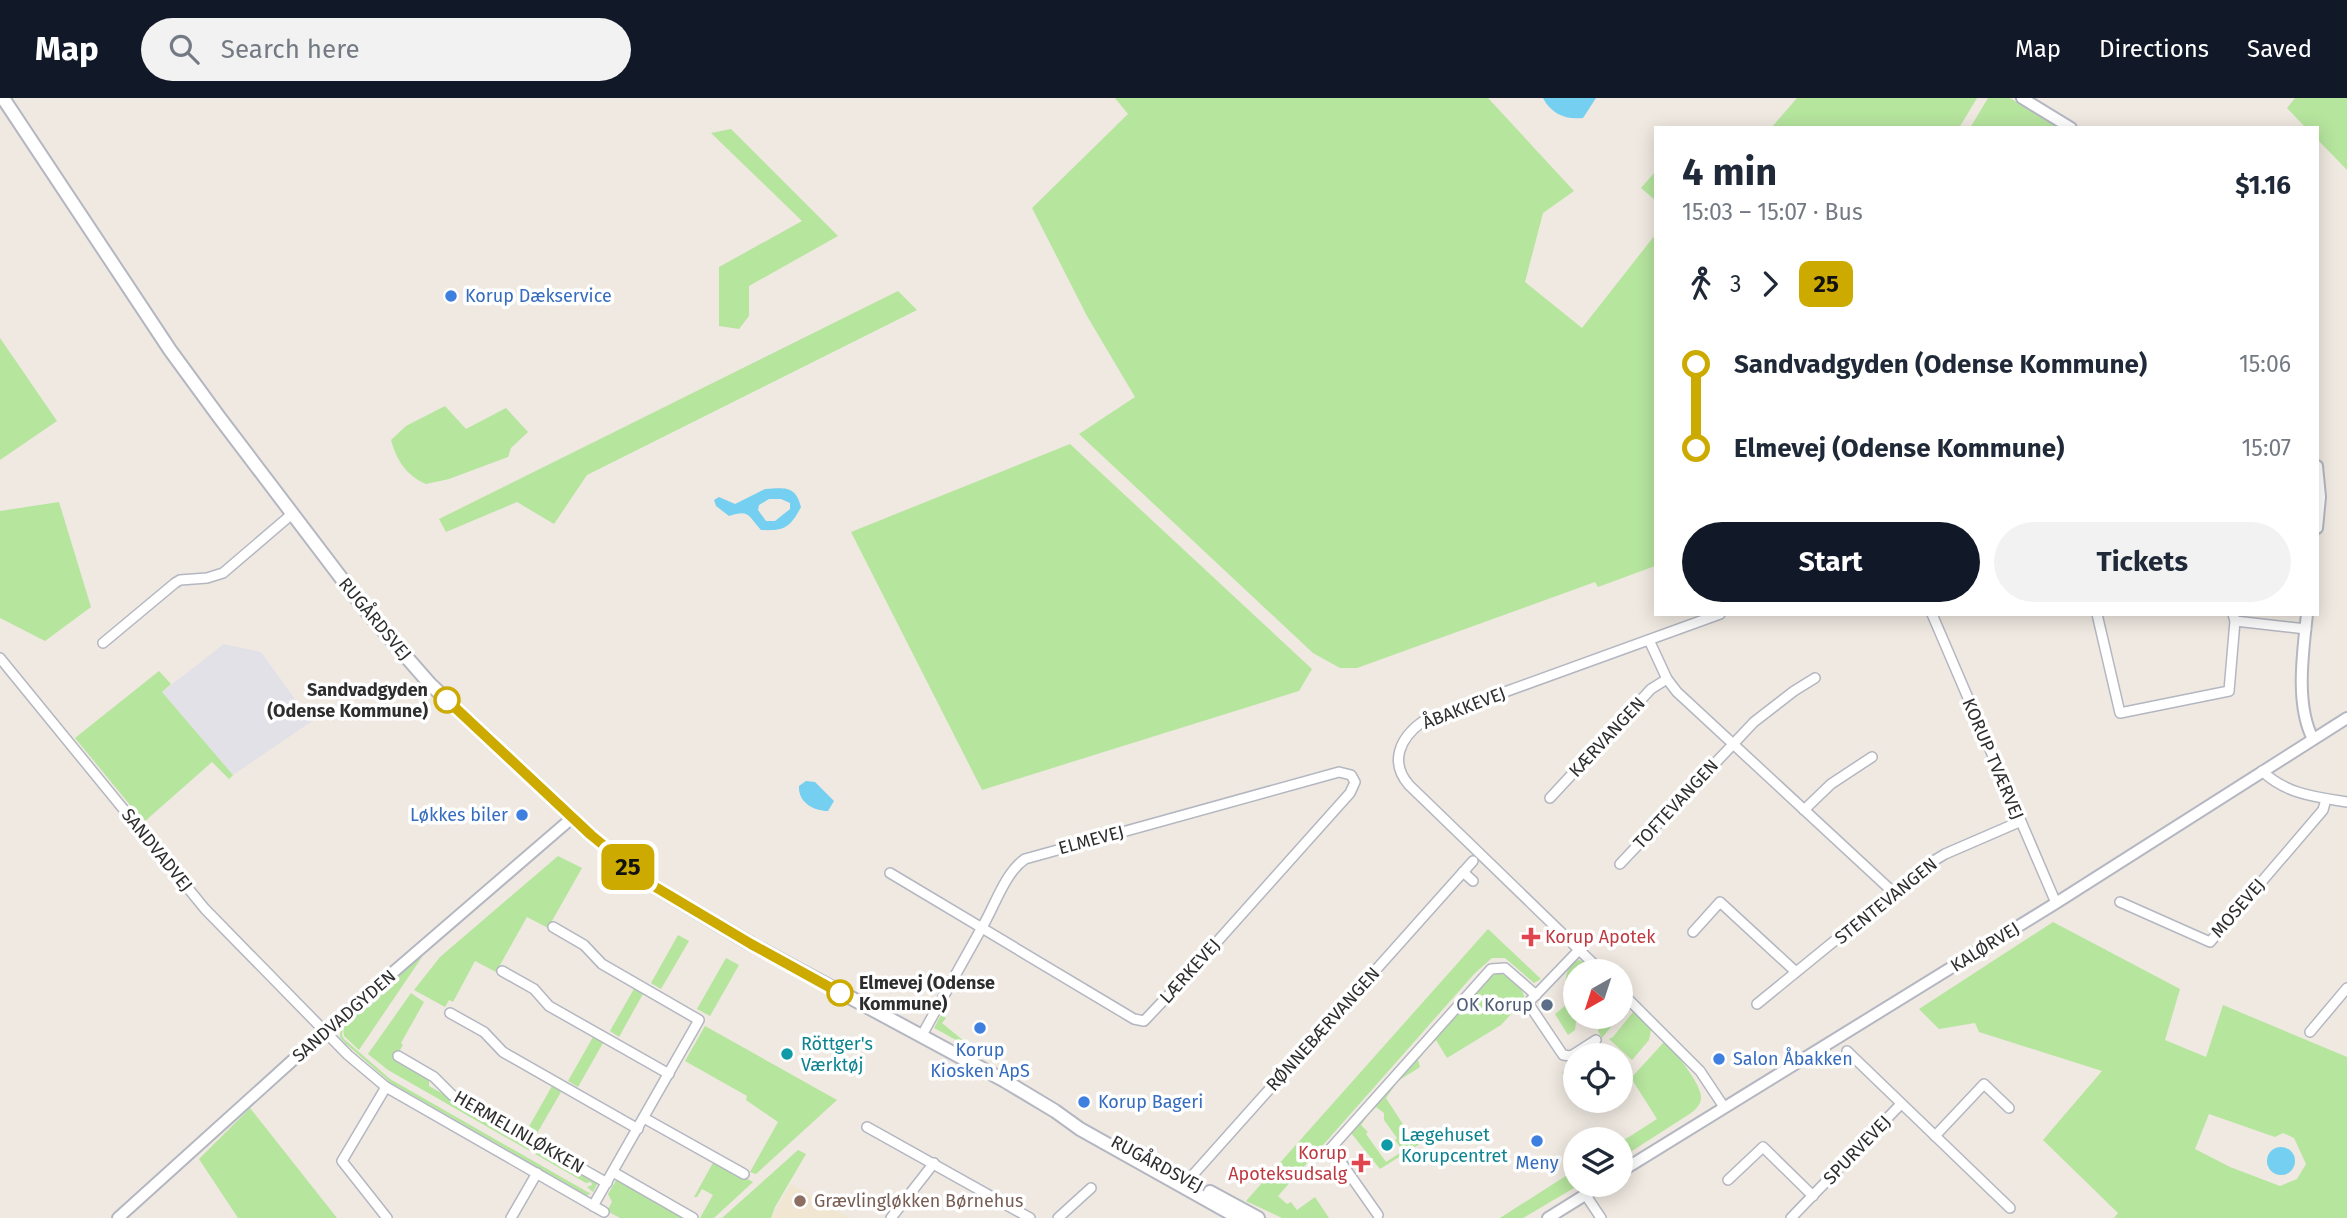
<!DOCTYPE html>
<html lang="en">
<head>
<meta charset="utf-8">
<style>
  body { margin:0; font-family:"Fira Sans",sans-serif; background:#f2f2f3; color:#1f2937; height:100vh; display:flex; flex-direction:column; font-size:26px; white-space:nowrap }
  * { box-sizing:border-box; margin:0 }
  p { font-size:23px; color:#747a83 }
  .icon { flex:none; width:38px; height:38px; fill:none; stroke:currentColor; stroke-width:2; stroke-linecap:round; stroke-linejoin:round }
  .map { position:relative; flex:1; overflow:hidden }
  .side { position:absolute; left:1654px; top:28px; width:665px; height:490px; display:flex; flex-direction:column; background:#fff; border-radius:0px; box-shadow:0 4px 18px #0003 }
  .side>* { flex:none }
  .badge { padding:0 14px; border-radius:10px; font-size:24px; line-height:46px }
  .needle { width:46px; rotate:219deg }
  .controls { position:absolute; left:1563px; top:861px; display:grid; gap:14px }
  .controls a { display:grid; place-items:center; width:70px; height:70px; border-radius:50%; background:#fff; box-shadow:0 4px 18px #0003; font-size:35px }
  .map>.badge { position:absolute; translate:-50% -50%; box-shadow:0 0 0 4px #fff }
  .legs { display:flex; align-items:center; gap:10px; height:77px; padding:0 28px; font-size:23px }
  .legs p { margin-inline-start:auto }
  .headline { display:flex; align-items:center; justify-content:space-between; height:119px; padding:0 28px }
  h1 { font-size:38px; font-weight:700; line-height:52px }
  .action { display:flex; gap:14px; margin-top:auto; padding:14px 28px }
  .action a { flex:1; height:80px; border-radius:42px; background:#111827; color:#fff; font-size:28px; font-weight:700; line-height:80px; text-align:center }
  .action a+a { background:#f2f2f3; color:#1f2937 }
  ul { padding:0 28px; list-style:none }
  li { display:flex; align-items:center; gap:24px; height:84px; font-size:26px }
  li i { display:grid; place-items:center; width:10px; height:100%; margin:0 9px; background:currentColor }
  li i::after { content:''; width:18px; height:18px; margin:-9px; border:5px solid; border-radius:50%; background:#fff }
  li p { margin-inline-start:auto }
  li:first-child i { background:linear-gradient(#0000 50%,currentColor 0) }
  li:last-child i { background:linear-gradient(currentColor 50%,#0000 0) }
  header { display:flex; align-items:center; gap:42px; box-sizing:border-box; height:98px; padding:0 35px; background:#111827; color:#fff }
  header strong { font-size:33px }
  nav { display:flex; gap:38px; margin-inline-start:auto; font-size:24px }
  .search { width:490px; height:63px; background:#f2f2f3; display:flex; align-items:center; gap:18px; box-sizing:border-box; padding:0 24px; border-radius:38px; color:#747a83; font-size:26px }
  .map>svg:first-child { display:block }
  .industrial { fill:#e3e1e8 }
  .education { fill:#f0e6d1 }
  .green { fill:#b6e59e; fill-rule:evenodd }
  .water { fill:#75cff0; fill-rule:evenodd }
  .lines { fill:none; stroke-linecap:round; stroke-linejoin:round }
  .minor-casing { stroke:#b4b7c1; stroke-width:12 }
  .tertiary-casing { stroke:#b4b7c1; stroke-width:14 }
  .secondary-casing { stroke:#b4b7c1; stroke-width:16 }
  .minor { stroke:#fff; stroke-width:9 }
  .tertiary { stroke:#fff; stroke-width:10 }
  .secondary { stroke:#fff; stroke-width:12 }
  .line-1-casing { stroke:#fff; stroke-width:16 }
  .line-1 { stroke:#ca0; stroke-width:10 }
  .shop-dot { fill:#3f7fe0; stroke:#fff; stroke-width:2.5 }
  .stop-1-dot { fill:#fff; stroke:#ca0; stroke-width:3.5 }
  .health-dot { fill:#e0444e; stroke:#fff; stroke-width:2.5 }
  .service-dot { fill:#5c6f8a; stroke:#fff; stroke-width:2.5 }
  .culture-dot { fill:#0f9aa8; stroke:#fff; stroke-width:2.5 }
  .education-dot { fill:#8d6e63; stroke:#fff; stroke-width:2.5 }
  .labels { text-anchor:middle; stroke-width:7; stroke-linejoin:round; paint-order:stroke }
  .shop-label { font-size:18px; fill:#366cbe; stroke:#fff; text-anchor:start }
  .street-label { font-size:18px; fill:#2e2e2e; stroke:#fff }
  .stop-label { font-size:18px; font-weight:bold; fill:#2e2e2e; stroke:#fff; text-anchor:end }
  .health-label { font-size:18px; fill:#be3a42; stroke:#fff; text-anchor:start }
  .service-label { font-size:18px; fill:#4e5e75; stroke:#fff; text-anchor:end }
  .culture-label { font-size:18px; fill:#0d838f; stroke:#fff; text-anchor:start }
  .education-label { font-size:18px; fill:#785e54; stroke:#fff; text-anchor:start }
</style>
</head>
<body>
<header>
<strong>Map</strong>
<div class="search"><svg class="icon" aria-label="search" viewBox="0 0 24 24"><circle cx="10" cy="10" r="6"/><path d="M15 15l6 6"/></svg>Search here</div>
<nav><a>Map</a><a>Directions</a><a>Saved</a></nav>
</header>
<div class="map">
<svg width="2347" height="1120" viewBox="0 0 2347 1120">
  <rect width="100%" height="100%" fill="#efe9e1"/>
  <polygon class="industrial" points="224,546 261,554 297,604 293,608 301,617 319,609 324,615 233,677 162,594"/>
  <polygon class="education" points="791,1086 849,1120 771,1120"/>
  <g class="green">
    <polygon points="1115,0 1488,0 1574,93 1543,115 1525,184 1582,230 1655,137 1655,468 1598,489 1595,484 1357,570 1340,570 1313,555 1079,336 1135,299 1087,218 1032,110 1128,16"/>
    <polygon points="1797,0 1977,0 1959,30 1771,30"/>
    <polygon points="1988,0 2010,0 2059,30 1970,30"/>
    <polygon points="2295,0 2347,0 2347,72 2317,41 2317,30 2306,30 2287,10"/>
    <polygon points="731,31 838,138 749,188 749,218 739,231 719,228 719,169 802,123 711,35"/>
    <polygon points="1655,74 1655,102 1641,90"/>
    <polygon points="898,193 917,212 587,377 554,426 517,404 446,434 439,421"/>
    <polygon points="0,240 57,323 0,362"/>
    <path d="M445 308 466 331 506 310 528 334 511 350 508 359 449 381 426 386C406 377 397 363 391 342L406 328Z"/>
    <polygon points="1070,346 1312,571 1299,593 982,692 851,434"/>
    <polygon points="59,404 91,509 45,543 0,520 0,413"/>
    <polygon points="159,573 171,586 162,594 233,677 229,681 212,664 144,724 75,640"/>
    <polygon points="558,758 582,770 548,830 527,819 496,874 475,863 453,904 449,902 445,909 414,892 440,859"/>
    <path d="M2053 824 2180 891 2165 942 2206 959 2223 907 2347 959V1120H2114L2118 1115 2043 1042 2102 973 1979 934 1975 925 1939 931 1919 911ZM2209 1016 2275 1039 2283 1035 2294 1040 2306 1066 2297 1081 2280 1088 2230 1069 2195 1051Z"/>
    <polygon points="1488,831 1541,881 1534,885 1505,860 1492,860 1475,875 1278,1098 1287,1106 1291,1104 1297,1112 1315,1099 1329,1120 1282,1120 1246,1103"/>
    <polygon points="678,837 689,843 661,891 651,885"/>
    <polygon points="424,856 359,952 344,938 343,928 342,937 344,941 390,981 591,1096 586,1097 391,985 345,945 340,939 341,927"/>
    <polygon points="726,860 739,867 710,918 697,911"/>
    <path d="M1579 862 1583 863 1593 873H1575V919H1585L1581 924H1576L1575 932 1568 937 1555 916 1566 907C1566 891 1561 869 1579 862Z"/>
    <path d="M1498 875C1510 877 1523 889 1525 901L1501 927 1447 960 1436 942 1430 948 1434 940 1489 879Z"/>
    <polygon points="635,889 644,894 619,939 610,933"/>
    <polygon points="411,895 424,904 401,945 403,947 395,960 429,981 429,988 598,1084 593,1094 587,1089 592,1087 591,1084 586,1085 388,972 368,956"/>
    <polygon points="1633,914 1636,914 1651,932 1649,942 1632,962 1609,941 1613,939"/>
    <polygon points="941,917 946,920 942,925 976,953 936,931 934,930"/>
    <polygon points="1599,919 1619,919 1602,940 1598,933 1601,923"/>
    <polygon points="705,928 837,1002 756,1076 750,1074 778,1024 746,1002 747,998 685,963"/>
    <polygon points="593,939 603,945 578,989 568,983"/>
    <path d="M1664 944 1668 946C1676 956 1703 988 1701 1001 1700 1007 1696 1011 1691 1015L1621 1060V1044L1657 1021 1631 980Z"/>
    <polygon points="1419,956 1423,956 1418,962 1420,969 1398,983 1386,1000 1413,1042 1423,1044 1380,1071 1351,1035 1364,1019 1366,1020 1361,1027 1368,1034 1366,1036 1386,1064 1403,1053 1395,1042 1397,1040 1384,1022 1384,1015 1376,1009 1371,1014 1370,1013"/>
    <polygon points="1575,965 1575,993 1574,993 1562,974"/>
    <polygon points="552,988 561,994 536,1037 527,1032"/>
    <polygon points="250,1010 337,1120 238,1120 199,1061"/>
    <polygon points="798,1052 806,1056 775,1109 771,1120 722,1120"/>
    <polygon points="714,1063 753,1084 714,1120 700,1120 713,1097 702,1091 697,1099 694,1099"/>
    <polygon points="1575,1072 1575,1087 1579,1087 1523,1120 1500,1120"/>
    <polygon points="617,1081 685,1120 620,1120 607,1113 612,1104 608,1096"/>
  </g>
  <g class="water">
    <path d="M1543 0H1596L1583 20C1566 22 1551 16 1543 0Z"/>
    <path d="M765 391C785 390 795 387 801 409 790 430 784 433 761 432 748 418 750 411 729 418L716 408 714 402 719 399 735 406ZM769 401H781L790 405V411L775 423H766L758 412 759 407Z"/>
    <path d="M806 683 815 684 834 703 828 713C813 713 798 704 799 688Z"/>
    <circle cx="2281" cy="1063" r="14"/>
  </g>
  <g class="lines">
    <g class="minor-casing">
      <g id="minor">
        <polyline points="1932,516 2056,805"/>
        <polyline points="2097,516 2120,615 2229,593 2235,523 2233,516"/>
        <polyline points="2235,523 2306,531"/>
        <polyline points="1649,542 1667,581 1677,594 1894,795"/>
        <polyline points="103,545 175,485 180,482 207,480 223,475 292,416"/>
        <polyline points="0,560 205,811 348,957 386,989 604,1114"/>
        <path d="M2262 673C2286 696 2315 699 2347 704"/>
        <polyline points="1550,700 1651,591 1667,581"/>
        <polyline points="1804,712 1831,686 1872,659"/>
        <polyline points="1620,766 1754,624 1794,593 1815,580"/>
        <polyline points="1463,774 1473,783"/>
        <path d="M890 775 1134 921 1144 923 1182 883 1350 695 1355 684 1351 677 1339 674 1025 761C1006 774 996 804 985 824 964 862 943 899 922 937"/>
        <polyline points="2120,804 2210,844 2323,712 2326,701"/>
        <polyline points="553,829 584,847 602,866 699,922 593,1108"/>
        <polyline points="1693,834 1720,804 1796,874"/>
        <polyline points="1579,852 1528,905 1563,957 1571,958 1596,942"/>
        <polyline points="502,873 534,891 549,908 669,976"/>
        <path d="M1601 873 1409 687C1389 664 1400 640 1422 624L1720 516"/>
        <polyline points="1620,893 1700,973 1724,1009"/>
        <polyline points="1757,906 1930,765 1945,756 2019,724"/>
        <polyline points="450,915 484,934 503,954 638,1031"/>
        <polyline points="2310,934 2347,890"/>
        <polyline points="1847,953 2010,1110"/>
        <polyline points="398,958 434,979 452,997 607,1085"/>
        <polyline points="386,989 342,1063 387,1120"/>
        <polyline points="644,1020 744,1076"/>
        <polyline points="867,1029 1030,1120"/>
        <polyline points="1935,1038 1984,986 2009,1010"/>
        <polyline points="613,1074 693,1120"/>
        <polyline points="1728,1082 1763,1049 1813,1098"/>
        <polyline points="1183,1088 1473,763"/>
        <polyline points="1585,1096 1601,1120"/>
        <polyline points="1378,1117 1331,1050 1491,871 1505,870 1536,897"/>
        <polyline points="511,1120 537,1075"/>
        <polyline points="891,1120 934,1065"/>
        <polyline points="1058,1120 1091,1090"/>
        <polyline points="1791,1120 1901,1006"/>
      </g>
    </g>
    <g class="tertiary-casing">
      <g id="tertiary">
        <polyline points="2022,0 2071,30"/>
        <polyline points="2317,368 2320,399 2317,430"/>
        <path d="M2307 516C2303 554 2295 607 2313 641"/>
        <polyline points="1620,1074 2056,805 2347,620"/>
        <polyline points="118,1120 325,933 572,720"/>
        <polyline points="1548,1120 1601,1087"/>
      </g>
    </g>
    <g class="secondary-casing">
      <g id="secondary">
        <polyline points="3,0 170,252 219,319 367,514 430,586 591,737 652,787 682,805 751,846 1005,983 1055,1013 1080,1031 1239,1120"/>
        <polyline points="1210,1094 1258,1120"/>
      </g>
    </g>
    <use href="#minor" class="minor"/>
    <use href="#tertiary" class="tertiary"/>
    <use href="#secondary" class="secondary"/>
  </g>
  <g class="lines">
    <g class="line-1-casing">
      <polyline id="line-1" points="447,602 591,737 652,787 751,846 840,895"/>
    </g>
    <use href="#line-1" class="line-1"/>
  </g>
  <g class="shop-dot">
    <circle cx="451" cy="198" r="7"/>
    <circle cx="522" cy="717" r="7"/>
    <circle cx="980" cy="930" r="7"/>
    <circle cx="1719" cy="961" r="7"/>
    <circle cx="1084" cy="1004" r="7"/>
    <circle cx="1537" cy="1043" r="7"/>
  </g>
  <g class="stop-1-dot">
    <circle cx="447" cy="602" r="12"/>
    <circle cx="840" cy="895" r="12"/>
  </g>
  <g class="health-dot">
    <path d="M1527.5 828.5h7v7h7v7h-7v7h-7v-7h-7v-7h7z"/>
    <path d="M1357.5 1054.5h7v7h7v7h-7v7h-7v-7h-7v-7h7z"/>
  </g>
  <circle class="service-dot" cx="1547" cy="907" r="7"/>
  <g class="culture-dot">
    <circle cx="787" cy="956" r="7"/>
    <circle cx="1387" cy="1047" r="7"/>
  </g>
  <circle class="education-dot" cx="800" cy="1103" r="7"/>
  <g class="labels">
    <g class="shop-label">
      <text x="465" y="204">Korup Dækservice</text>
      <text x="508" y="723" text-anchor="end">Løkkes biler</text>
      <text x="980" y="958" text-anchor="middle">Korup<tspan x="980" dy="21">Kiosken ApS</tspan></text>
      <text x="1733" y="967">Salon Åbakken</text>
      <text x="1098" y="1010">Korup Bageri</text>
      <text x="1537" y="1071" text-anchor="middle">Meny</text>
    </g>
    <g class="street-label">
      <text transform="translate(375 521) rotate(50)" y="6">RUGÅRDSVEJ</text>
      <text transform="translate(1464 610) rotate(-21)" y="6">ÅBAKKEVEJ</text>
      <text transform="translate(1607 639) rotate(-47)" y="6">KÆRVANGEN</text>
      <text transform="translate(1993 661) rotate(67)" y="6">KORUP TVÆRVEJ</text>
      <text transform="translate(1676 706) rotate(-47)" y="6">TOFTEVANGEN</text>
      <text transform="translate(1091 742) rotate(-15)" y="6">ELMEVEJ</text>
      <text transform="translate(157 752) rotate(51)" y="6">SANDVADVEJ</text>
      <text transform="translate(1886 803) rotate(-39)" y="6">STENTEVANGEN</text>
      <text transform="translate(2238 810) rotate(-49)" y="6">MOSEVEJ</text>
      <text transform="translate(1985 849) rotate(-32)" y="6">KALØRVEJ</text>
      <text transform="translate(1190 873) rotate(-48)" y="6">LÆRKEVEJ</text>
      <text transform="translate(344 918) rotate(-41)" y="6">SANDVADGYDEN</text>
      <text transform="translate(1323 931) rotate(-48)" y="6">RØNNEBÆRVANGEN</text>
      <text transform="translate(519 1034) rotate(30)" y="6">HERMELINLØKKEN</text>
      <text transform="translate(1857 1052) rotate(-46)" y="6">SPURVEVEJ</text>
      <text transform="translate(1157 1066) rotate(28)" y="6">RUGÅRDSVEJ</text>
    </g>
    <g class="stop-label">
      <text x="428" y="598">Sandvadgyden<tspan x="428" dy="21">(Odense Kommune)</tspan></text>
      <text x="859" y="891" text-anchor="start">Elmevej (Odense<tspan x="859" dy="21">Kommune)</tspan></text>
    </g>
    <g class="health-label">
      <text x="1545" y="845">Korup Apotek</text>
      <text x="1347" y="1061" text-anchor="end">Korup<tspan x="1347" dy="21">Apoteksudsalg</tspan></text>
    </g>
    <g class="service-label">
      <text x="1533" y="913">OK Korup</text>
    </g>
    <g class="culture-label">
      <text x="801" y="952">Röttger's<tspan x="801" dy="21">Værktøj</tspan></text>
      <text x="1401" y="1043">Lægehuset<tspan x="1401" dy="21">Korupcentret</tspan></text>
    </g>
    <g class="education-label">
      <text x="814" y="1109">Grævlingløkken Børnehus</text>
    </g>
  </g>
</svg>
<div class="controls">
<a><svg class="needle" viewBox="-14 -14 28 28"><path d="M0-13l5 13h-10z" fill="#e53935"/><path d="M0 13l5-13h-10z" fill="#747a83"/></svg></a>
<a><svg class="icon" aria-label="locate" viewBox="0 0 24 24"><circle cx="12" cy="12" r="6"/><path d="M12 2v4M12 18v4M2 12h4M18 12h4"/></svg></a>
<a><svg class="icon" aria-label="layers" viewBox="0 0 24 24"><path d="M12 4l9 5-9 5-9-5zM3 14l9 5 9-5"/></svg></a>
</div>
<b class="badge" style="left:628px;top:769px;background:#ca0;color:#111">25</b>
<section class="side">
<div class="headline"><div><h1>4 min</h1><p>15:03 – 15:07 · Bus</p></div><b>$1.16</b></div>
<div class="legs"><svg class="icon" aria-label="walk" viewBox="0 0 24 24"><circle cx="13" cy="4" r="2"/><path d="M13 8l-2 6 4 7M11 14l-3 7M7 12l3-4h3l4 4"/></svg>3<svg class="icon" aria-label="forward" viewBox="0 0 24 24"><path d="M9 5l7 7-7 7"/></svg><b class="badge" style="background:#ca0;color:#111">25</b></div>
<ul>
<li><i style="color:#ca0"></i><b>Sandvadgyden (Odense Kommune)</b><p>15:06</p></li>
<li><i style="color:#ca0"></i><b>Elmevej (Odense Kommune)</b><p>15:07</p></li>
</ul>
<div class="action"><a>Start</a><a>Tickets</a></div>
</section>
</div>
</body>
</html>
